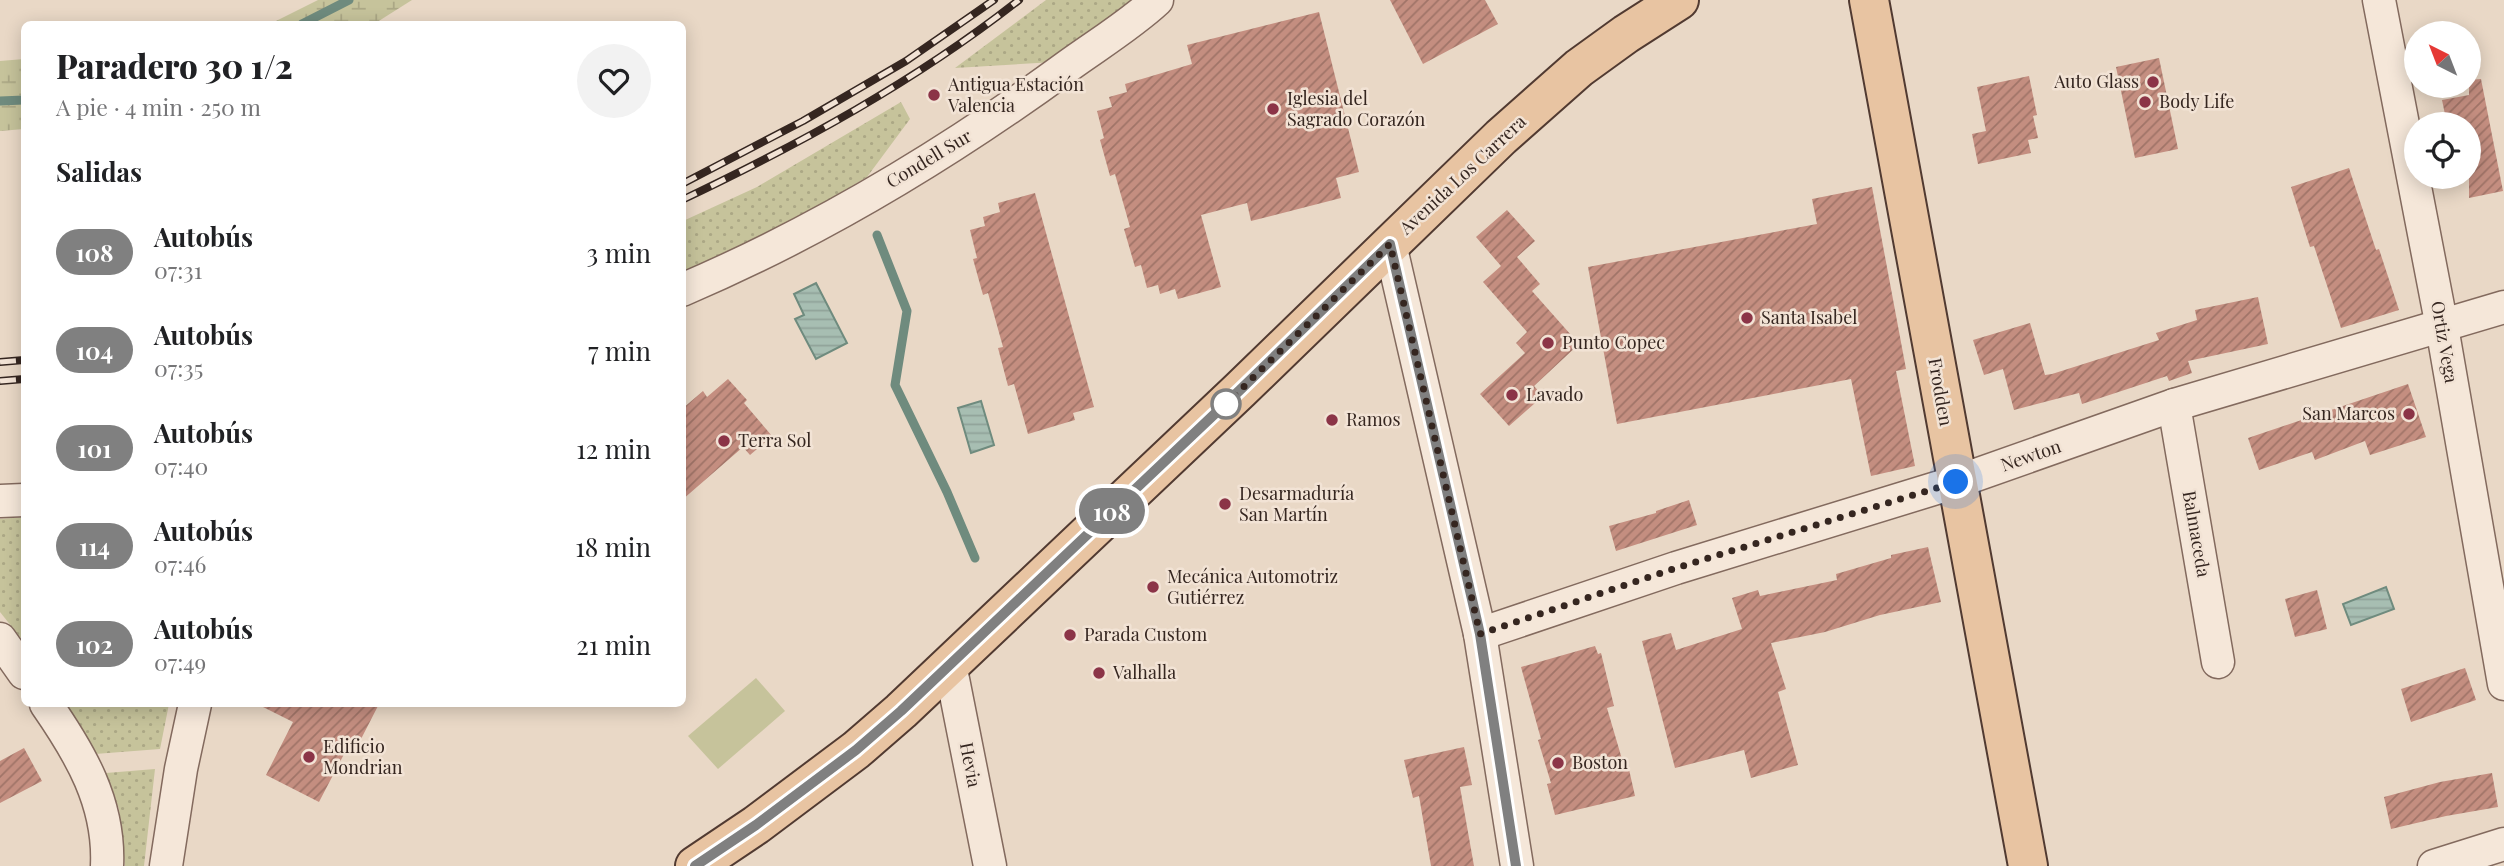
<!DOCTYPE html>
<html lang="es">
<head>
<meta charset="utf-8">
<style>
  body { margin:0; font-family:"Playfair Display",serif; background:#f2f2f2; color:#202124; height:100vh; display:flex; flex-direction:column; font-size:26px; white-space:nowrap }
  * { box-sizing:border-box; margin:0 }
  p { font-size:23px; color:#757577 }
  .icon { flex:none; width:38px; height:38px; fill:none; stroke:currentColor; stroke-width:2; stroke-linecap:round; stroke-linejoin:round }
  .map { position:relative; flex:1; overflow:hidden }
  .sheet { position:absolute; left:21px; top:21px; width:665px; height:686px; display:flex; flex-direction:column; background:#fff; border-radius:10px; box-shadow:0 4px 18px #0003 }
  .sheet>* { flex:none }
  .badge { padding:0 14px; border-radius:23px; font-size:24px; line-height:46px }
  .needle { width:46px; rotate:318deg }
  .buttons { position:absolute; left:2404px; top:21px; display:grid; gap:14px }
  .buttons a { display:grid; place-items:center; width:77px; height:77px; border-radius:50%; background:#fff; box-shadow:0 4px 18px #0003; font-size:35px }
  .you { position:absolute; width:35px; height:35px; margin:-18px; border:5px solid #fff; border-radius:50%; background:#1a73e8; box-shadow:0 0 0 10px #1a73e833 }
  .map>.badge { position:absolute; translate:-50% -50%; box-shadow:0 0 0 4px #fff }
  h2 { padding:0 35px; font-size:26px; line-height:63px }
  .round { display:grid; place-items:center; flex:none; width:74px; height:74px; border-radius:37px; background:#f2f2f2 }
  .overview { display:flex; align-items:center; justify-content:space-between; height:119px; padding:0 35px }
  h1 { font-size:33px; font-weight:800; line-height:52px }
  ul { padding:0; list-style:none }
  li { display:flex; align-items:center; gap:21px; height:98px; padding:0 35px }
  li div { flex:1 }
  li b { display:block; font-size:26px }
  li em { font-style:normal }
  li .badge { min-width:77px; font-weight:700; text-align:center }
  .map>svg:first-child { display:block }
  .grass { fill:url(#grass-dots) }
  .wetland { fill:url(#wetland-marsh) }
  .garden { fill:#c6c39b }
  .water { fill:url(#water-rules); stroke:#6f8b7e; stroke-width:2 }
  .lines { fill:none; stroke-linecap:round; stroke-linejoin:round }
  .stream { stroke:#6f8b7e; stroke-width:9 }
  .building { fill:url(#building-hatch) }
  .minor-casing { stroke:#836a5e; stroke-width:35 }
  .major-casing { stroke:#513a31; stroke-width:42 }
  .minor { stroke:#f5e7d9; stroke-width:32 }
  .major { stroke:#e8c4a2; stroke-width:38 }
  .rail-casing { stroke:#352620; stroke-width:8 }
  .rail { stroke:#f2e3d5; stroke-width:5; stroke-dasharray:16; stroke-linecap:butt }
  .line-casing { stroke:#fff; stroke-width:16 }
  .line { stroke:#808080; stroke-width:10 }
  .walk { stroke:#352620; stroke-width:7; stroke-dasharray:0 12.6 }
  .poi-dot { fill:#8b3447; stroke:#f2e3d5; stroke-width:2.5 }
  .stop-dot { fill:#fff; stroke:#808080; stroke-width:3.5 }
  .labels { text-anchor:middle; stroke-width:5; stroke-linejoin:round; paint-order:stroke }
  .poi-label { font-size:18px; fill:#352620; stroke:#f2e3d5; text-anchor:start }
  .street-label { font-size:18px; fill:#352620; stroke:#f2e3d5 }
</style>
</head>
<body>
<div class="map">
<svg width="2504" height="866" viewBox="0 0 2504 866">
  <defs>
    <pattern id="grass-dots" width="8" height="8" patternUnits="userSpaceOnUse" patternTransform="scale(1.75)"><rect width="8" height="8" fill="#c6c39b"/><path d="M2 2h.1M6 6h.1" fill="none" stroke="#aba785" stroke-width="1.8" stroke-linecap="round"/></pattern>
    <pattern id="wetland-marsh" width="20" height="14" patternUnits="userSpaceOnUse" patternTransform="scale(1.75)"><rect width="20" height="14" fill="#c6c39b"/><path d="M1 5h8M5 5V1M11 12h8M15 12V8" fill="none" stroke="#aba785"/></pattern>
    <pattern id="water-rules" width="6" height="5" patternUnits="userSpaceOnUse" patternTransform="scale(1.75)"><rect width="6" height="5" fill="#a7beb2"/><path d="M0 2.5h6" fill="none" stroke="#90a399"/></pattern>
    <pattern id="building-hatch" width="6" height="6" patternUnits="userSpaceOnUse" patternTransform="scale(1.75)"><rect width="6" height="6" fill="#c48e80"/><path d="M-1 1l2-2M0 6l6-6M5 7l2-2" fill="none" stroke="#a07468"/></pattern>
  </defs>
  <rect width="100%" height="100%" fill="#e9d8c6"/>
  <g class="grass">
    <polygon points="1046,0 1136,0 1054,62 955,68"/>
    <polygon points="901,102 910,119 867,177 804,215 683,273 683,221 757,187"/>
    <polygon points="24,517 24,642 0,612 0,519"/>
    <polygon points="66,704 169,704 160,749 95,754"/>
    <polygon points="155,769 144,866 125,866 119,809 106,773"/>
  </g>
  <g class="wetland">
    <polygon points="318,0 412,0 374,24 270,24"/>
    <polygon points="24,59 24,129 0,131 0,61"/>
  </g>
  <polygon class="garden" points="756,678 785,711 718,769 688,736"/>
  <g class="water">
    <polygon points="816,283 847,343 816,359 795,319 804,315 794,294"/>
    <polygon points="981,401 994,445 971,453 958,408"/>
    <polygon points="2386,587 2394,609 2351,625 2343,604"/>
  </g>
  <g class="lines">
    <g class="stream">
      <polyline points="302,24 349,0"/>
      <polyline points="0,101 24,100"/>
      <polyline points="877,235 907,311 895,385 947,492 975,558"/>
    </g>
  </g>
  <g class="building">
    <polygon points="1390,0 1485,0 1498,24 1423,64"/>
    <polygon points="1319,12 1359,172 1336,178 1341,198 1251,221 1247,203 1201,215 1221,287 1178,299 1175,289 1160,294 1158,285 1147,288 1141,265 1135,267 1124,229 1130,227 1115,174 1110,176 1100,140 1104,138 1097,111 1112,107 1109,97 1127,92 1125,84 1192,64 1187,45"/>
    <polygon points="2159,58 2178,149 2135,158 2116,67"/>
    <polygon points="2029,76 2037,115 2033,116 2038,138 2028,140 2031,153 1978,164 1972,134 1986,131 1977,87"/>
    <polygon points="2481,79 2503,191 2469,198 2469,124 2447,124 2442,100 2469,95 2469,80"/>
    <polygon points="2349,168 2376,250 2379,249 2399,310 2341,328 2314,246 2310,247 2291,187"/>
    <polygon points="1872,187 1906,369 1896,371 1915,466 1871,476 1851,379 1617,424 1588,267 1817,224 1812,199"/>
    <polygon points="1035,193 1094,407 1073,413 1075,420 1028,434 1014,384 1008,386 998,348 1003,347 988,293 983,295 973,259 977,258 970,230 985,226 983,217 1000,212 998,203"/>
    <polygon points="1507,210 1535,241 1517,257 1540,284 1532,291 1579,344 1534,386 1543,396 1509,426 1480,394 1525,353 1516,343 1527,332 1483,282 1501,266 1476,237"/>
    <polygon points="2258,297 2268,344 2188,361 2192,373 2169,381 2167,376 2082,404 2079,393 2014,410 2003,369 1984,375 1973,340 2030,323 2045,375 2052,374 2159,340 2156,333 2197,320 2195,310"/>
    <polygon points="728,379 747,400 744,403 772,436 750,455 743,447 682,500 682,409 703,391 707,397"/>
    <polygon points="2408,384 2426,437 2370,455 2365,441 2315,460 2312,452 2259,470 2248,438"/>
    <polygon points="1689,500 1697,525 1616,551 1609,526 1656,513 1656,511"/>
    <polygon points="1928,547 1941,602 1880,615 1825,632 1771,643 1786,689 1778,692 1798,765 1751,778 1744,750 1675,768 1642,641 1671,633 1676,650 1742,629 1732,598 1758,590 1760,596 1837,580 1836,574 1891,558 1891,555"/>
    <polygon points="2317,590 2327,629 2295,637 2285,599"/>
    <polygon points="1595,646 1598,654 1601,653 1614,706 1607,708 1624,766 1628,765 1635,796 1555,815 1547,784 1551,783 1538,740 1541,739 1521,667"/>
    <polygon points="2465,668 2476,700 2411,722 2401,689"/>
    <polygon points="257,704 379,704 361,739 354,735 319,802 266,775 293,722"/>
    <polygon points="1464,747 1472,785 1460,787 1474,866 1431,866 1419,796 1413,798 1404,760"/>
    <polygon points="24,748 42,781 0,803 0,761"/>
    <polygon points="2492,773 2498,807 2446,816 2391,829 2384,797 2440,782"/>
  </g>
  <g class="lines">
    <g class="minor-casing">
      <g id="minor">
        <polyline points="2379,0 2442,327 2504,684"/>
        <polyline points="1390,244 1480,634 1517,866"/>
        <path d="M682 290C818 232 949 153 1068 66 1097 45 1130 25 1157 0"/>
        <polyline points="2174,405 2218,662"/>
        <polyline points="0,501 24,500"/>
        <polyline points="1480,634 1676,568 1956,482 2174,405 2504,307"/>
        <polyline points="0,639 24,673"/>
        <polyline points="950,664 990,866"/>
        <path d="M46 704C80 753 110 803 107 866"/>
        <polyline points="166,866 181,769 195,704"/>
        <polyline points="2434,866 2504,844"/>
      </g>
    </g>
    <g class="major-casing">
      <g id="major">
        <polyline points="1869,0 2028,866"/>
        <polyline points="695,866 756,825 856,750 901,711 1240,390 1501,137 1579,68 1626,34 1679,0"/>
      </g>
    </g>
    <use href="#minor" class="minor"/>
    <use href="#major" class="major"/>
    <g class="rail-casing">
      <g id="rail">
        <polyline points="682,184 803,121 906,61 994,0"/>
        <path d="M682 200C800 144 916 81 1019 0"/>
        <polyline points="0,362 24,360"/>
        <polyline points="0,381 24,379"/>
      </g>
    </g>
    <use href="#rail" class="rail"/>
  </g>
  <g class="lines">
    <g class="line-casing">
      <polyline id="line" points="695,866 756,825 856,750 901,711 1240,390 1390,244 1480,634 1516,866"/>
    </g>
    <use href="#line" class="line"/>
    <polyline class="walk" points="1226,404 1390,244 1480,634 1676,568 1956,482"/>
  </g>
  <g class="poi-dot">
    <circle cx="2153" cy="82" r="7"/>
    <circle cx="934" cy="95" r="7"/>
    <circle cx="2145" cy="102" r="7"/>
    <circle cx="1273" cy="109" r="7"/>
    <circle cx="1747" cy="318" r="7"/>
    <circle cx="1548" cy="343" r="7"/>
    <circle cx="1512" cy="395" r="7"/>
    <circle cx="2409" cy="414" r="7"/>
    <circle cx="1332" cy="420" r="7"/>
    <circle cx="724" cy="441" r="7"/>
    <circle cx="1225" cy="504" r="7"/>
    <circle cx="1153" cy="587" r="7"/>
    <circle cx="1070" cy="635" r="7"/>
    <circle cx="1099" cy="673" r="7"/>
    <circle cx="309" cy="757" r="7"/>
    <circle cx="1558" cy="763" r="7"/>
  </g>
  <circle class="stop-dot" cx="1226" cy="404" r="14"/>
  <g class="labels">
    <g class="poi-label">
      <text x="2139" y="88" text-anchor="end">Auto Glass</text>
      <text x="948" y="91">Antigua Estación<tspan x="948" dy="21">Valencia</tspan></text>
      <text x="1287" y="105">Iglesia del<tspan x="1287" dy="21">Sagrado Corazón</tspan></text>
      <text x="2159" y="108">Body Life</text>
      <text x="1761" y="324">Santa Isabel</text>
      <text x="1562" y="349">Punto Copec</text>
      <text x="1526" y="401">Lavado</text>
      <text x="2395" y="420" text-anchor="end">San Marcos</text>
      <text x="1346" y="426">Ramos</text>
      <text x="738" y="447">Terra Sol</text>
      <text x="1239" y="500">Desarmaduría<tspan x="1239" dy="21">San Martín</tspan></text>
      <text x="1167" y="583">Mecánica Automotriz<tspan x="1167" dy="21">Gutiérrez</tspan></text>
      <text x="1084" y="641">Parada Custom</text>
      <text x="1113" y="679">Valhalla</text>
      <text x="323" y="753">Edificio<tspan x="323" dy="21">Mondrian</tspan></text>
      <text x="1572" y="769">Boston</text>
    </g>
    <g class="street-label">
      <text transform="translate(929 159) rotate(-31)" y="6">Condell Sur</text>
      <text transform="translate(1463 175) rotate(-43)" y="6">Avenida Los Carrera</text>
      <text transform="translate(2444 342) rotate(80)" y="6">Ortiz Vega</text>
      <text transform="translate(1940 392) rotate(80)" y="6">Frodden</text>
      <text transform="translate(2031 456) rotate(-19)" y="6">Newton</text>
      <text transform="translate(2196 534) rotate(80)" y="6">Balmaceda</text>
      <text transform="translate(970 765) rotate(79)" y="6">Hevia</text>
    </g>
  </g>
</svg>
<div class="buttons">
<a><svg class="needle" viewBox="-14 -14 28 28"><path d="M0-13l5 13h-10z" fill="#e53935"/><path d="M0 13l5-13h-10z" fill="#757577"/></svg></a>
<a><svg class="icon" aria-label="locate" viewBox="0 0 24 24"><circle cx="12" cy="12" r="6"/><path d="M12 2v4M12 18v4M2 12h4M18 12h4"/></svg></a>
</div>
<div class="you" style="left:1956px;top:482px"></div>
<b class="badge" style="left:1112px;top:511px;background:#808080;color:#fff">108</b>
<section class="sheet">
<div class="overview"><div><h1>Paradero 30 1/2</h1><p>A pie · 4 min · 250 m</p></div><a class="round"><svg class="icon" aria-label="heart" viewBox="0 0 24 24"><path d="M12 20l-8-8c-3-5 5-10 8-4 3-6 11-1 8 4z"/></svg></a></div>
<h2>Salidas</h2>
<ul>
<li><span class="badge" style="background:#808080;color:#fff">108</span><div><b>Autobús</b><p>07:31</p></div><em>3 min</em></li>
<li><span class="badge" style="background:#808080;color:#fff">104</span><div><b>Autobús</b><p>07:35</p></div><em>7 min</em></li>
<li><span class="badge" style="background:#808080;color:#fff">101</span><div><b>Autobús</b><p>07:40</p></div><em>12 min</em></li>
<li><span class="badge" style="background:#808080;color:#fff">114</span><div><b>Autobús</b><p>07:46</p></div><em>18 min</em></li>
<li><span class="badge" style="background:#808080;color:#fff">102</span><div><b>Autobús</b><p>07:49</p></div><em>21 min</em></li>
</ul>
</section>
</div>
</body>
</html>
